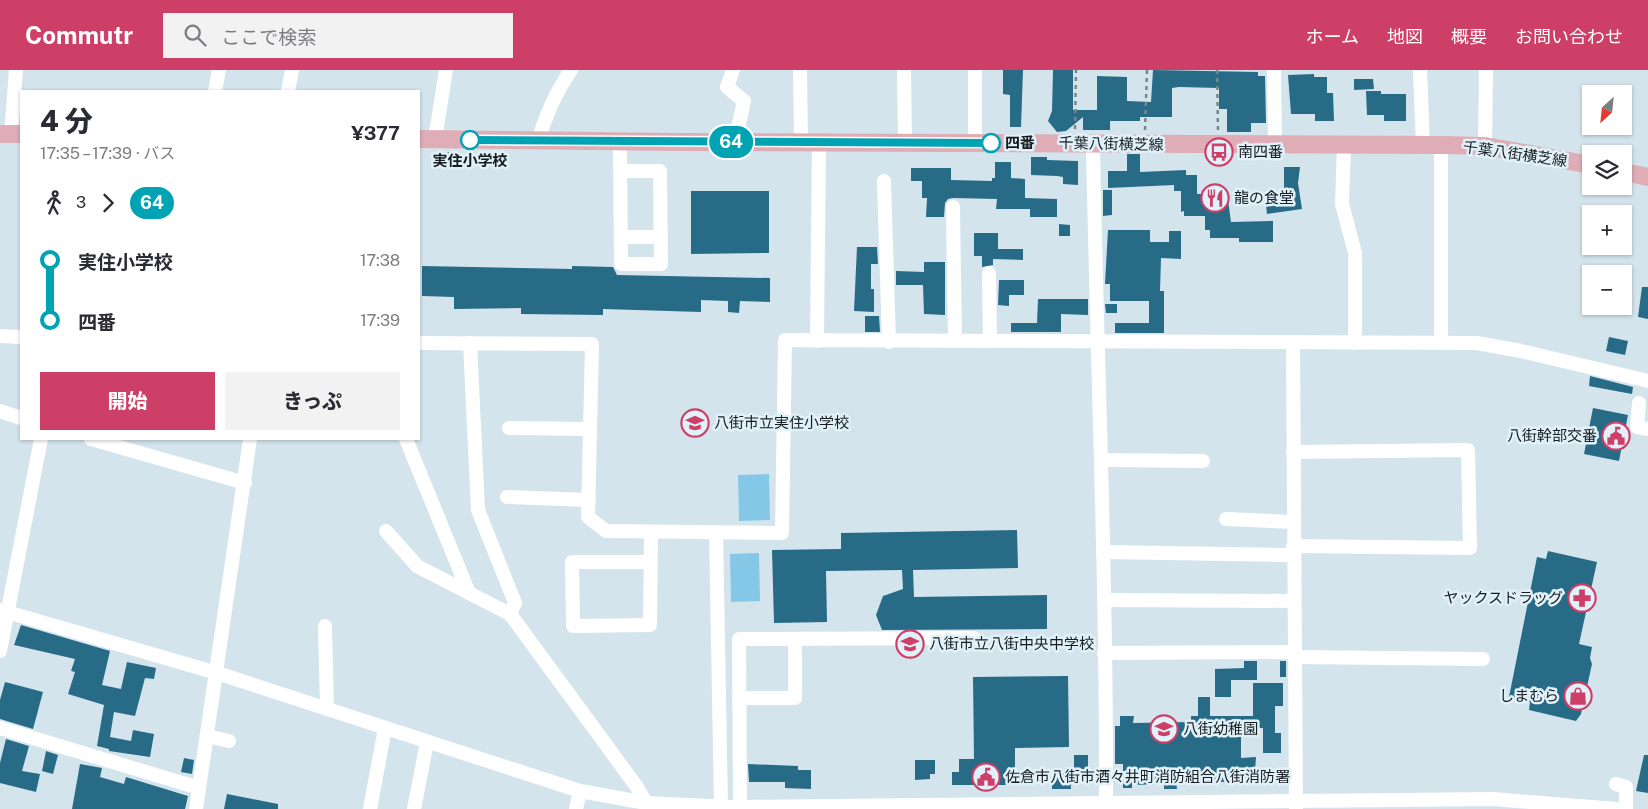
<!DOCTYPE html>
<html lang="ja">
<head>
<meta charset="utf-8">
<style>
  body { margin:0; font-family:"Public Sans","Noto Sans JP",sans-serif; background:#f2f2f3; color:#2b2b33; height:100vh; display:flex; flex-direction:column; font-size:19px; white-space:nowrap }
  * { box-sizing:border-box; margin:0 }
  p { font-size:16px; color:#7c7c81 }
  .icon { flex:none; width:28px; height:28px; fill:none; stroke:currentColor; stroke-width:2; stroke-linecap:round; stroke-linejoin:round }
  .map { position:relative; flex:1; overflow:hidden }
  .side { position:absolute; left:20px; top:20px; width:400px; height:350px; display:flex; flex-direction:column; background:#fff; border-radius:0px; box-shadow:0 1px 4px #0004 }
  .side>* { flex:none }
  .badge { padding:0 10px; border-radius:16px; font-size:18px; line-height:32px }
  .needle { width:32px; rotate:207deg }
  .tools { position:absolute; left:1582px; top:15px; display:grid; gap:10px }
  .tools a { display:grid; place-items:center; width:50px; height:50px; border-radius:0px; background:#fff; box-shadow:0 1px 4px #0004; font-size:25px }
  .map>.badge { position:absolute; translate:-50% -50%; box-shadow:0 0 0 2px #fff }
  .legs { display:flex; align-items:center; gap:8px; height:55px; padding:0 20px; font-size:16px }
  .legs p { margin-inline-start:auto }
  .headline { display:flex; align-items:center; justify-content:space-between; height:85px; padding:0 20px }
  h1 { font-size:28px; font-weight:800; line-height:38px }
  .primary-button { display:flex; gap:10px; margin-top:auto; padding:10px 20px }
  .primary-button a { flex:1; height:58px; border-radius:0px; background:#ce3f67; color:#fff; font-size:20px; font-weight:800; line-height:58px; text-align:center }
  .primary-button a+a { background:#f2f2f3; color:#2b2b33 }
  ul { padding:0 20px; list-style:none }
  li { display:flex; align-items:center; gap:18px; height:60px; font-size:19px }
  li i { display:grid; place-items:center; width:8px; height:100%; margin:0 6px; background:currentColor }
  li i::after { content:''; width:12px; height:12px; margin:-6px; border:4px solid; border-radius:50%; background:#fff }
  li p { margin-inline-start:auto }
  li:first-child i { background:linear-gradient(#0000 50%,currentColor 0) }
  li:last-child i { background:linear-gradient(currentColor 50%,#0000 0) }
  header { display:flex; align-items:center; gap:30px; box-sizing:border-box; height:70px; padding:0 25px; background:#ce3f67; color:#fff }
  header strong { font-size:24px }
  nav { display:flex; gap:28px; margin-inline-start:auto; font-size:18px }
  .search { width:350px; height:45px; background:#f2f2f3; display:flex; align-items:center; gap:12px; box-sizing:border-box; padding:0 18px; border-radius:0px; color:#7c7c81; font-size:19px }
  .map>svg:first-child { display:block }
  .water { fill:#85c7e7 }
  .building { fill:#276b87 }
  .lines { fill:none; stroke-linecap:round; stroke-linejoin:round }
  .path { stroke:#7b868c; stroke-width:2.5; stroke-dasharray:4 4; stroke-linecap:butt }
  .minor { stroke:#fff; stroke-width:14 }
  .major { stroke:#deadb6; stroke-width:18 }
  .line-1-casing { stroke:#fff; stroke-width:11 }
  .line-1 { stroke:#00a3b4; stroke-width:8 }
  .stop-1-dot { fill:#fff; stroke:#00a3b4; stroke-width:2.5 }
  .labels { text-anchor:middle; stroke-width:5; stroke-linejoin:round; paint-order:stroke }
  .stop-label { font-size:15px; font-weight:bold; fill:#161c1f; stroke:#e1f1f9; text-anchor:start }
  .street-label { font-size:15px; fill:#161c1f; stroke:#e1f1f9 }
  .poi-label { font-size:15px; fill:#161c1f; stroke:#e1f1f9; text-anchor:start }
</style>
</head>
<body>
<header>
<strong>Commutr</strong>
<div class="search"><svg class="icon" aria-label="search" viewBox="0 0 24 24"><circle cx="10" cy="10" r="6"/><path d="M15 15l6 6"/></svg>ここで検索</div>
<nav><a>ホーム</a><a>地図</a><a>概要</a><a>お問い合わせ</a></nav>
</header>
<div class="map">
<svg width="1648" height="739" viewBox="0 0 1648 739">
  <rect width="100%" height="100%" fill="#d4e4ec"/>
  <g class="water">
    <polygon points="769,404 770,450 739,451 738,405"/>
    <polygon points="759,483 760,531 731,532 730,484"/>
  </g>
  <g class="building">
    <polygon points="1003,0 1023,0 1021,57 1010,57 1010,25 1003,24"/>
    <polygon points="1053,0 1073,0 1073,40 1097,40 1097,6 1127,7 1127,31 1151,32 1153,0 1258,2 1258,6 1265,6 1266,53 1251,53 1251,62 1227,62 1227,39 1219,39 1219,18 1179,17 1172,18 1172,47 1140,47 1140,51 1110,51 1110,60 1083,60 1083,47 1066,61 1057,62 1048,51 1052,41"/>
    <polygon points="1314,4 1314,7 1327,7 1327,23 1333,23 1334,51 1315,51 1315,44 1291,44 1288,5"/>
    <polygon points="1354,9 1373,9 1374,19 1354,20"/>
    <polygon points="1366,21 1381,21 1381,24 1406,24 1406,51 1384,51 1384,45 1367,45"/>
    <polygon points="1127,84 1140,84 1140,102 1186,100 1186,105 1197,105 1197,124 1227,123 1231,152 1273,151 1273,172 1239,172 1239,168 1210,168 1210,160 1205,160 1205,146 1184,146 1184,141 1181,142 1181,121 1174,121 1174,115 1108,118 1108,101 1127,101"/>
    <polygon points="1031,87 1047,87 1047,90 1078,91 1078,115 1063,114 1063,107 1057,106 1031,105"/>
    <polygon points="995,92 1011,92 1011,108 1025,109 1025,128 1057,129 1057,147 1030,147 1030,139 996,139 997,129 953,128 948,129 945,133 944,147 926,147 927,128 922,128 922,111 911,111 911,98 951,98 951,110 992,111 992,108 995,108"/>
    <polygon points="1284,97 1300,97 1298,113 1302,139 1267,144 1265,125 1284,123"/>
    <polygon points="1103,120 1112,120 1112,145 1103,146"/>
    <polygon points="691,121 769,121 769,183 691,184"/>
    <polygon points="1059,154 1070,155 1070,166 1059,166"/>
    <polygon points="1108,160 1150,160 1150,172 1169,172 1169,161 1181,161 1181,189 1161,188 1160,221 1164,221 1164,263 1115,263 1115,253 1149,253 1149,231 1110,231 1110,214 1105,214"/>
    <polygon points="974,163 998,163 998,179 1023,179 1023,190 993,189 993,195 982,197 982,186 974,186"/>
    <polygon points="857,177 877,177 878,194 871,194 871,219 874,219 874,242 854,241"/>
    <polygon points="924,192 945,192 945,245 924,244 923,215 896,215 896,201 924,202"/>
    <polygon points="422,196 572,199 572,196 613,197 617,205 770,208 770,232 740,231 739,243 728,242 728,231 701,230 701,242 603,239 603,245 521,244 521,238 454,239 454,227 422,226"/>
    <polygon points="999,210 1024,210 1024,225 1009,225 1009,236 998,235"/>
    <polygon points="1642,217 1648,217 1648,249 1638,247"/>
    <polygon points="1038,229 1088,229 1088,245 1061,244 1061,262 1011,262 1011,253 1037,253"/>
    <polygon points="1105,234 1117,234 1117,243 1106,243"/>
    <polygon points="865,246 879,246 880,262 865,262"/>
    <polygon points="1609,267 1628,271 1625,285 1606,281"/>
    <polygon points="1590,306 1633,317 1632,324 1589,316"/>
    <polygon points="1593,338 1628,345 1619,391 1584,384"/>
    <polygon points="1017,460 1018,498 913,500 914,527 1047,525 1047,559 882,560 876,545 883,526 903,519 902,500 826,501 827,552 774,553 772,480 841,479 841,463"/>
    <polygon points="1548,481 1597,492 1579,574 1592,577 1590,588 1592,594 1581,644 1576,651 1529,640 1530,632 1509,627 1537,487 1546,489"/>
    <polygon points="21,555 110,581 102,615 121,619 127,592 156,598 154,609 145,608 135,646 114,642 110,667 131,671 133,660 154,664 150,687 109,681 109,679 97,676 104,635 68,624 75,602 71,601 75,589 14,575"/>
    <polygon points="1244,591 1257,591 1257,610 1231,610 1231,627 1215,627 1215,599 1244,598"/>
    <rect x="1280" y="591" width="6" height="16"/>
    <polygon points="1068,606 1069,677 1015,678 1015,715 952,715 952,702 959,702 959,689 974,689 973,607"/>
    <polygon points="5,612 43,622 33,659 0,649 0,630"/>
    <polygon points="1253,613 1283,613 1283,636 1275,636 1275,663 1281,663 1281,683 1263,683 1263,658 1241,658 1241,688 1256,687 1255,702 1287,702 1287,712 1176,712 1177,719 1164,719 1164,715 1160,714 1132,715 1132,718 1123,718 1123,694 1115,694 1115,656 1120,656 1120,646 1134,646 1133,653 1191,652 1191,646 1198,646 1198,627 1210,627 1210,646 1253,646"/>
    <polygon points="6,669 29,676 22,701 40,704 36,722 0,713 0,693"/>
    <polygon points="46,681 58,685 53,704 42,701"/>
    <rect x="1074" y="685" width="14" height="20"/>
    <polygon points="1644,685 1648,685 1648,723 1636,721"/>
    <polygon points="184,688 194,690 192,704 181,702"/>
    <polygon points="915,690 935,690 935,704 930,704 930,709 915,710"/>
    <polygon points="80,694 102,698 100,707 124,714 126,707 188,726 185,739 72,739"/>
    <polygon points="748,694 798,696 798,700 811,700 811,719 785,718 785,712 749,712"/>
    <polygon points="1052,702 1070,702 1071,719 1052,719"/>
    <polygon points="227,724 278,734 278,739 224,739"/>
  </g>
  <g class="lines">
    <g class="path">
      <polyline points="1217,0 1218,61"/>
      <polyline points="1075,59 1076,0"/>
      <polyline points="1145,60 1147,0"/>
      <polyline points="448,82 448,87 453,87 453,84"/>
    </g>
    <g class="minor">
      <polyline points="733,0 727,17 744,31 735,72"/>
      <polyline points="800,0 801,72"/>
      <polyline points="904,0 905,73"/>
      <polyline points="1274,0 1275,75"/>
      <polyline points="1420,0 1423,75"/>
      <polyline points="215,21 219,0"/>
      <polyline points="288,21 292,0"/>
      <polyline points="11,64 16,0"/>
      <polyline points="435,69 446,0"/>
      <path d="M538 71C546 44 555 23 571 0"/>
      <polyline points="620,72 620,80 621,194 661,194 660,101 620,101"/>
      <polyline points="975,73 975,0"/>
      <path d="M1093 74C1097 295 1107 517 1106 739"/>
      <polyline points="1344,75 1342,134 1355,183 1355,273"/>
      <polyline points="1485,76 1486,0"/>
      <polyline points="884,111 889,272"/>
      <polyline points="953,137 955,271"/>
      <polyline points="621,167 661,167"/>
      <polyline points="989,203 990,271"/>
      <polyline points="0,266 21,267"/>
      <polyline points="817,271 819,72"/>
      <polyline points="1293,272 1296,739"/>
      <polyline points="419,273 592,274 588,447 606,461 782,463 785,270 1477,273 1521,281 1648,311"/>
      <polyline points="470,273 478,440 515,533 510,544"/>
      <polyline points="1441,273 1441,75"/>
      <polyline points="1639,333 1637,357 1648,359"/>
      <polyline points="0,341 21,348"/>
      <polyline points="509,358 590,359"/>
      <polyline points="91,369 245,413"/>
      <polyline points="406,369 469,523 510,544 637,717 646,733"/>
      <polyline points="1293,382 1468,380 1470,478 1293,476"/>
      <polyline points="1102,390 1203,391"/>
      <polyline points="507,427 589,430"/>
      <polyline points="1226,449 1293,452"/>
      <polyline points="386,461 417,496 469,523"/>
      <polyline points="716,462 721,737"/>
      <polyline points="1103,482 1293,485"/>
      <polyline points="650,492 572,492 573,556 650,555 651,462"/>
      <polyline points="1104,530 1294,531"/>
      <polyline points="0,540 217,603 580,721 646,733 732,737 1493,729 1616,739"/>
      <polyline points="325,556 327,639"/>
      <polyline points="0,581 41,369"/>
      <polyline points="1104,583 1294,582"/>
      <polyline points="1295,587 1483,589"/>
      <polyline points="739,628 795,628 795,569"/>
      <polyline points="0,658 199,718"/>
      <polyline points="207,666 229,671"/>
      <polyline points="1616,714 1626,717 1626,739"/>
      <polyline points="740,736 739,569 974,568"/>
      <polyline points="196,739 250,369"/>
      <polyline points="370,739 385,658"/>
      <polyline points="414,739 427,672"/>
      <polyline points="576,739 580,721"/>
    </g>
    <g class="major">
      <polyline points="0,64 21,64"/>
      <polyline points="419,69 674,72 1441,75 1485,76 1591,95"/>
      <polyline points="1624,102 1648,107"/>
    </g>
  </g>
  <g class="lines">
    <g class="line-1-casing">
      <polyline id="line-1" points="470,70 991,73"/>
    </g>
    <use href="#line-1" class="line-1"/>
  </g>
  <defs>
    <g id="bus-ring" transform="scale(1.4375)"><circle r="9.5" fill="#e1f1f9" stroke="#ce3f67" stroke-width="1.5"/><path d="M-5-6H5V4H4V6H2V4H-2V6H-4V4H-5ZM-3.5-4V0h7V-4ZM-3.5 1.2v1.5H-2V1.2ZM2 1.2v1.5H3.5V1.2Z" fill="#ce3f67"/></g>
    <g id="restaurant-ring" transform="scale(1.4375)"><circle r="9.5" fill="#e1f1f9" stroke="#ce3f67" stroke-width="1.5"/><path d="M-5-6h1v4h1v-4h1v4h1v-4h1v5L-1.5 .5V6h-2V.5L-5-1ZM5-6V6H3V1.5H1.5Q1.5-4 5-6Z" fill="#ce3f67"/></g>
    <g id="school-ring" transform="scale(1.4375)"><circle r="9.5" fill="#e1f1f9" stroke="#ce3f67" stroke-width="1.5"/><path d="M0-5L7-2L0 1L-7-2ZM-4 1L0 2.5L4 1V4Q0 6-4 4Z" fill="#ce3f67"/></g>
    <g id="civic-ring" transform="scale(1.4375)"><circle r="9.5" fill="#e1f1f9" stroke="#ce3f67" stroke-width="1.5"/><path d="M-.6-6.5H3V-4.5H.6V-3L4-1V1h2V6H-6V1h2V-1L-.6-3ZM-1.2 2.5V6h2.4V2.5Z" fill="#ce3f67"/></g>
    <g id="pharmacy-ring" transform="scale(1.4375)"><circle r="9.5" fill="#e1f1f9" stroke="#ce3f67" stroke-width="1.5"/><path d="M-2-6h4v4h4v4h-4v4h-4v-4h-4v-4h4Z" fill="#ce3f67"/></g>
    <g id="shop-ring" transform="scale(1.4375)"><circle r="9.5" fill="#e1f1f9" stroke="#ce3f67" stroke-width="1.5"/><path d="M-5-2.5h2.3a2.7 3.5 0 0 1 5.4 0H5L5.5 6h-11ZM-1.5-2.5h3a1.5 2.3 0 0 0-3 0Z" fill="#ce3f67"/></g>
  </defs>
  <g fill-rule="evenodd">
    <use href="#bus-ring" x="1219" y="82"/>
    <use href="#restaurant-ring" x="1215" y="128"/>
    <use href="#school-ring" x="695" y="353"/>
    <use href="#civic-ring" x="1616" y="366"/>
    <use href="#pharmacy-ring" x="1582" y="528"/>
    <use href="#school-ring" x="910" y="574"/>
    <use href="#shop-ring" x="1578" y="626"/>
    <use href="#school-ring" x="1164" y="659"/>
    <use href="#civic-ring" x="986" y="707"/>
  </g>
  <g class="stop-1-dot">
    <circle cx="470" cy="70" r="9"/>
    <circle cx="991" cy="73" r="9"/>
  </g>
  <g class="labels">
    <g class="stop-label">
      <text x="1005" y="78">四番</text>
      <text x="470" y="96" text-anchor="middle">実住小学校</text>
    </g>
    <g class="street-label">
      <text transform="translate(1111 74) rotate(1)" y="5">千葉八街横芝線</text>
      <text transform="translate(1515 84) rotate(8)" y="5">千葉八街横芝線</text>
    </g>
    <g class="poi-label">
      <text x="1238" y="87">南四番</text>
      <text x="1234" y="133">龍の食堂</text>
      <text x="714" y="358">八街市立実住小学校</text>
      <text x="1597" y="371" text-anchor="end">八街幹部交番</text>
      <text x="1563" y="533" text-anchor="end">ヤックスドラッグ</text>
      <text x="929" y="579">八街市立八街中央中学校</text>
      <text x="1559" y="631" text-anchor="end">しまむら</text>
      <text x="1183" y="664">八街幼稚園</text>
      <text x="1005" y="712">佐倉市八街市酒々井町消防組合八街消防署</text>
    </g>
  </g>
</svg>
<div class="tools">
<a><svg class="needle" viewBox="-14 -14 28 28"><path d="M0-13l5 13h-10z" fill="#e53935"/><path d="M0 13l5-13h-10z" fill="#7c7c81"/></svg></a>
<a><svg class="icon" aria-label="layers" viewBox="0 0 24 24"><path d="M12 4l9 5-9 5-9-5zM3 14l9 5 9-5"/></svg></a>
<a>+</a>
<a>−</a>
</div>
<b class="badge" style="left:731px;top:72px;background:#00a3b4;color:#fff">64</b>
<section class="side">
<div class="headline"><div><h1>4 分</h1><p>17:35 – 17:39 · バス</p></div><b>¥377</b></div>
<div class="legs"><svg class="icon" aria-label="walk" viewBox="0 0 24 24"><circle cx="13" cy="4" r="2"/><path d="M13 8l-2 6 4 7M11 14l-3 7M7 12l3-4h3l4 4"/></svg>3<svg class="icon" aria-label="forward" viewBox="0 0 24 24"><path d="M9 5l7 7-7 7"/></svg><b class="badge" style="background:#00a3b4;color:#fff">64</b></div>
<ul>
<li><i style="color:#00a3b4"></i><b>実住小学校</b><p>17:38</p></li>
<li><i style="color:#00a3b4"></i><b>四番</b><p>17:39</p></li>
</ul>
<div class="primary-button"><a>開始</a><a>きっぷ</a></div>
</section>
</div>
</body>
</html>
